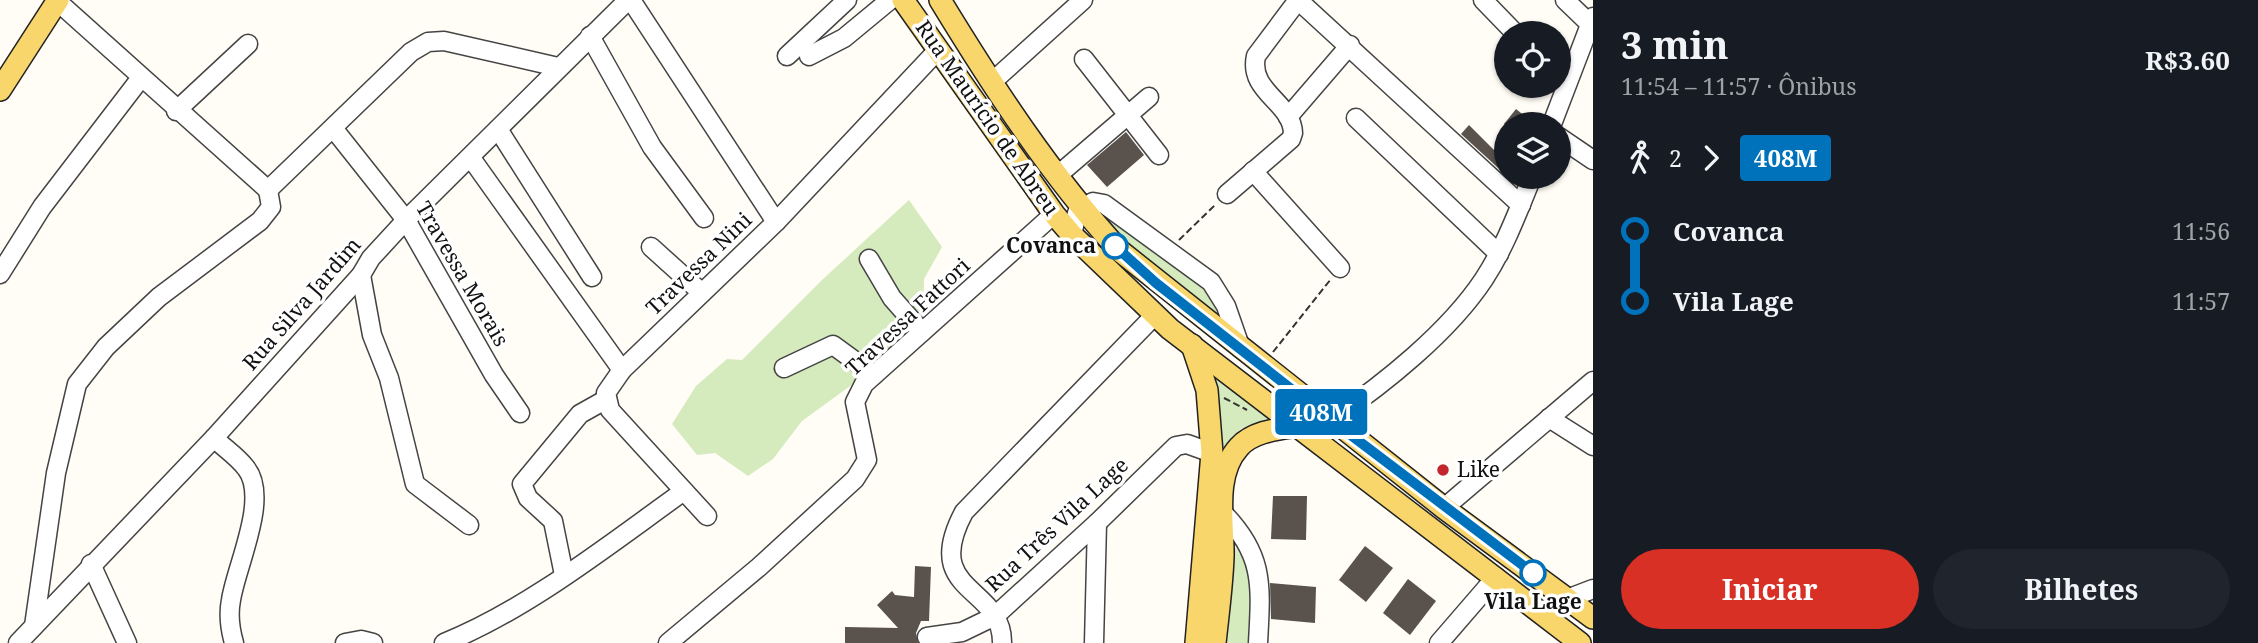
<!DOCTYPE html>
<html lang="pt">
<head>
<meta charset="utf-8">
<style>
  body { margin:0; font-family:"Noto Serif",serif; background:#20242c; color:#f1f3f6; height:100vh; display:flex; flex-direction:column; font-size:26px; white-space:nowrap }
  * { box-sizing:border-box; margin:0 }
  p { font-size:23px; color:#9ea1a6 }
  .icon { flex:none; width:38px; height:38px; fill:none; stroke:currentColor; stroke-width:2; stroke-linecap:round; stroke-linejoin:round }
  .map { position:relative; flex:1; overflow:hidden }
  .panel { display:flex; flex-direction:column; background:#171b24; width:665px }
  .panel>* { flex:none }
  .badge { padding:0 14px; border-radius:5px; font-size:24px; line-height:46px }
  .tools { position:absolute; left:1494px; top:21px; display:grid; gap:14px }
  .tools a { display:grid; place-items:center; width:77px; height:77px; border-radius:50%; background:#171b24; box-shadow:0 2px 5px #0004; font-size:35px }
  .map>.badge { position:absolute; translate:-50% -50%; box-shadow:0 0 0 4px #fff }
  .legs { display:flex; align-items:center; gap:10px; height:77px; padding:0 28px; font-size:23px }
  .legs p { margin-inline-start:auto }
  .head { display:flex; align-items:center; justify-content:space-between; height:119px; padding:0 28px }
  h1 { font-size:38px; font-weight:700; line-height:52px }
  .action { display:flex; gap:14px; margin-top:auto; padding:14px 28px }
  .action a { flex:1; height:80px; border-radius:42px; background:#d93025; color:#fff; font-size:28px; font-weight:700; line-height:80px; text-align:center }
  .action a+a { background:#20242c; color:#f1f3f6 }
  ul { padding:0 28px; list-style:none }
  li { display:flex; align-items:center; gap:24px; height:70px; font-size:26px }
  li i { display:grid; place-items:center; width:10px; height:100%; margin:0 9px; background:currentColor }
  li i::after { content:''; width:18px; height:18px; margin:-9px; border:5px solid; border-radius:50%; background:#171b24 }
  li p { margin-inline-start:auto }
  li:first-child i { background:linear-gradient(#0000 50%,currentColor 0) }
  li:last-child i { background:linear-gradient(currentColor 50%,#0000 0) }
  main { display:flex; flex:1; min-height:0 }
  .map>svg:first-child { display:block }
  .green { fill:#d5ebbd }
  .building { fill:#5a524d }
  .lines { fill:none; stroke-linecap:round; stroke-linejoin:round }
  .minor-casing { stroke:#444; stroke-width:21 }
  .major-casing { stroke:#222; stroke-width:24 }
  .path { stroke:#333; stroke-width:2; stroke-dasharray:7 3.5; stroke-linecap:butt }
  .minor { stroke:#fff; stroke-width:18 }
  .major { stroke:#f9d66b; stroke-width:21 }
  .line-1-casing { stroke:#fff; stroke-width:16 }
  .line-1 { stroke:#0072bc; stroke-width:10 }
  .stop-1-dot { fill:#fff; stroke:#0072bc; stroke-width:3.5 }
  .poi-dot { fill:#c4262e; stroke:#fff; stroke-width:2.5 }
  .labels { text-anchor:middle; stroke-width:7; stroke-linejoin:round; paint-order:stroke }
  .street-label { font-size:21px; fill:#111; stroke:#fff }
  .stop-label { font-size:21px; font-weight:bold; fill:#111; stroke:#fff; text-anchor:end }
  .poi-label { font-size:21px; fill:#111; stroke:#fff; text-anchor:start }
</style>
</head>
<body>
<main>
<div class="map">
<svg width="1593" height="643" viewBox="0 0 1593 643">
  <rect width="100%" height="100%" fill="#fffdf5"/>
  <g class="green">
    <polygon points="909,200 942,247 924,279 923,315 857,381 802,421 773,459 748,476 715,453 697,455 672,424 696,386 727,359 742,360 822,280"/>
    <polygon points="1102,211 1208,287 1224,316 1222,321 1128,247"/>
    <polygon points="1209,372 1272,420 1242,428 1220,450 1220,422"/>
    <path d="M1233 545C1258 572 1249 609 1248 643H1222Z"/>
  </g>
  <g class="building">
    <polygon points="1516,109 1535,124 1504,124"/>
    <polygon points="1469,125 1507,163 1507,176 1461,134"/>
    <polygon points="1126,132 1144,155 1107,187 1087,165"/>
    <polygon points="1273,496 1307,496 1306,540 1271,539"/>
    <polygon points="1365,546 1393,568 1366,602 1339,580"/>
    <polygon points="915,566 931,567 929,621 921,621 916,633 918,643 845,643 845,627 898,628 877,605 892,591 895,595 914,597"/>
    <polygon points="1408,579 1436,601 1410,635 1383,613"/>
    <polygon points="1270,583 1316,587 1315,623 1271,619"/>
  </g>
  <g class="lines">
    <g class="minor-casing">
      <g id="minor">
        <polyline points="631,0 776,222"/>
        <polyline points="1298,0 1521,205"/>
        <polyline points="1483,0 1515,33"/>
        <polyline points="1565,0 1590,24"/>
        <polyline points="57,1 268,190"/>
        <polyline points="590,36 652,147 704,218"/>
        <polyline points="787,56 847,0"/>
        <polyline points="809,56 844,38 890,0"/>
        <polyline points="1084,59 1159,155"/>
        <polyline points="992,82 1083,0"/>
        <polyline points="176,111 248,44"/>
        <polyline points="1288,117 1350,45"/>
        <polyline points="1356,118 1499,254"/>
        <polyline points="1552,124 1593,17"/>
        <polyline points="333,128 406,220 494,375 520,413"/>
        <polyline points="498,129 592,277"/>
        <polyline points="1559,137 1593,160"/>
        <polyline points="471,158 622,370"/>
        <polyline points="1253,171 1340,268"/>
        <polyline points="1058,175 1149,97"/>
        <polyline points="268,190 411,52 428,42 444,41 558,67"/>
        <path d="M1227 194 1291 139 1293 133C1292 102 1248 92 1256 56L1298 0"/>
        <polyline points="1072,235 1077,213 1093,202 1104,204 1211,282 1226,306 1241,349"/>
        <polyline points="651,247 702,293"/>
        <polyline points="869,259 892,298 922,332"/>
        <polyline points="0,274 42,207 140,79"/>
        <polyline points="361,275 372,335 389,378 415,484 469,525"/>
        <polyline points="784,368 833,345 874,375"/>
        <polyline points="1549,418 1593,446"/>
        <path d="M1331 420C1384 384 1449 332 1484 279 1505 247 1518 211 1532 177"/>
        <path d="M214 438C224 448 237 456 246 468 270 498 236 566 231 600 228 615 230 629 234 643"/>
        <polyline points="1444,508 1593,381"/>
        <path d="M1222 512C1265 555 1261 586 1258 643"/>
        <polyline points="707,516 610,410 606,393 622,370 776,222 937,51"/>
        <polyline points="91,564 127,643"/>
        <polyline points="564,575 553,521 528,498 522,484 580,414 605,400"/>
        <polyline points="1567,599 1593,589"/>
        <polyline points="34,626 56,473 77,384 106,347 159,297 260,221 271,207 268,190"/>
        <polyline points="927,637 962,632 995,616 1097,523 1176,446 1187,444 1212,453"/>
        <polyline points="18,643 214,438 361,275 371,258 406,220 628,0"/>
        <polyline points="345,643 361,640 373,643"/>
        <path d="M444 643C527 610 611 543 684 491"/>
        <polyline points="668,643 759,567 855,479 867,460 855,402 864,384 1054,214"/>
        <path d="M1002 643C1003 585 920 594 964 512L1155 315"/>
        <polyline points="1094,643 1097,523"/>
        <polyline points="1439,643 1496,577"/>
      </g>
    </g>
    <g class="major-casing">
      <g id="major">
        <polyline points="903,0 1054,214 1072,235 1170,329 1580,643"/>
        <path d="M940 0C993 87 1051 176 1120 251L1444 508 1593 618"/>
        <polyline points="0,90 58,0"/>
        <polyline points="1192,345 1207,390 1212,453 1196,643"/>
        <path d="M1215 643C1218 614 1222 586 1223 557 1224 523 1213 475 1239 447 1253 431 1279 429 1299 426"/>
      </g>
    </g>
    <g class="path">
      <polyline points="1179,240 1215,205"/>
      <polyline points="1273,352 1331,279"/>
      <polyline points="1224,398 1247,410"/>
    </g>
    <use href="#minor" class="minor"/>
    <use href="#major" class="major"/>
  </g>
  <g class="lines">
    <g class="line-1-casing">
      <polyline id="line-1" points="1115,246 1156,283 1327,417 1533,573"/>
    </g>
    <use href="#line-1" class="line-1"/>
  </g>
  <g class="stop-1-dot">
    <circle cx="1115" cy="246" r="12"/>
    <circle cx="1533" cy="573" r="12"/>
  </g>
  <circle class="poi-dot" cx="1443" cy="470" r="7"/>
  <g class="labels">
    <g class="street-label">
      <text transform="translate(987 118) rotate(55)" y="7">Rua Maurício de Abreu</text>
      <text transform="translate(699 264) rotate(-44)" y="7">Travessa Nini</text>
      <text transform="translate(462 274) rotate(60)" y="7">Travessa Morais</text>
      <text transform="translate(302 304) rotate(-49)" y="7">Rua Silva Jardim</text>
      <text transform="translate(908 317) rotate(-43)" y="7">Travessa Fattori</text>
      <text transform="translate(1057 525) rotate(-43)" y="7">Rua Três Vila Lage</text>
    </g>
    <g class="stop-label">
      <text x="1096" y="253">Covanca</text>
      <text x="1533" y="609" text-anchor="middle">Vila Lage</text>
    </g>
    <g class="poi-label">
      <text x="1457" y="477">Like</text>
    </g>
  </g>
</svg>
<div class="tools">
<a><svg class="icon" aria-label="locate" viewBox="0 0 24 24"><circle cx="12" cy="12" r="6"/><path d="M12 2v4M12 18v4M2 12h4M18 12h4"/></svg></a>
<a><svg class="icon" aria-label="layers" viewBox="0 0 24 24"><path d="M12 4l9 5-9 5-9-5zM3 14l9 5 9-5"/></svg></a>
</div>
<b class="badge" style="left:1321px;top:412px;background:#0072bc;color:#fff">408M</b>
</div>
<section class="panel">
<div class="head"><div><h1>3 min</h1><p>11:54 – 11:57 · Ônibus</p></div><b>R$3.60</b></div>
<div class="legs"><svg class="icon" aria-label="walk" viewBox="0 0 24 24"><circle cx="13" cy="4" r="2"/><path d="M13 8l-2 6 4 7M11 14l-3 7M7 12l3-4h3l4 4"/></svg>2<svg class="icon" aria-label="forward" viewBox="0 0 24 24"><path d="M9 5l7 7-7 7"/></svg><b class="badge" style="background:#0072bc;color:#fff">408M</b></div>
<ul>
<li><i style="color:#0072bc"></i><b>Covanca</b><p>11:56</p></li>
<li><i style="color:#0072bc"></i><b>Vila Lage</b><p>11:57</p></li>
</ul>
<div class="action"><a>Iniciar</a><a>Bilhetes</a></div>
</section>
</main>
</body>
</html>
